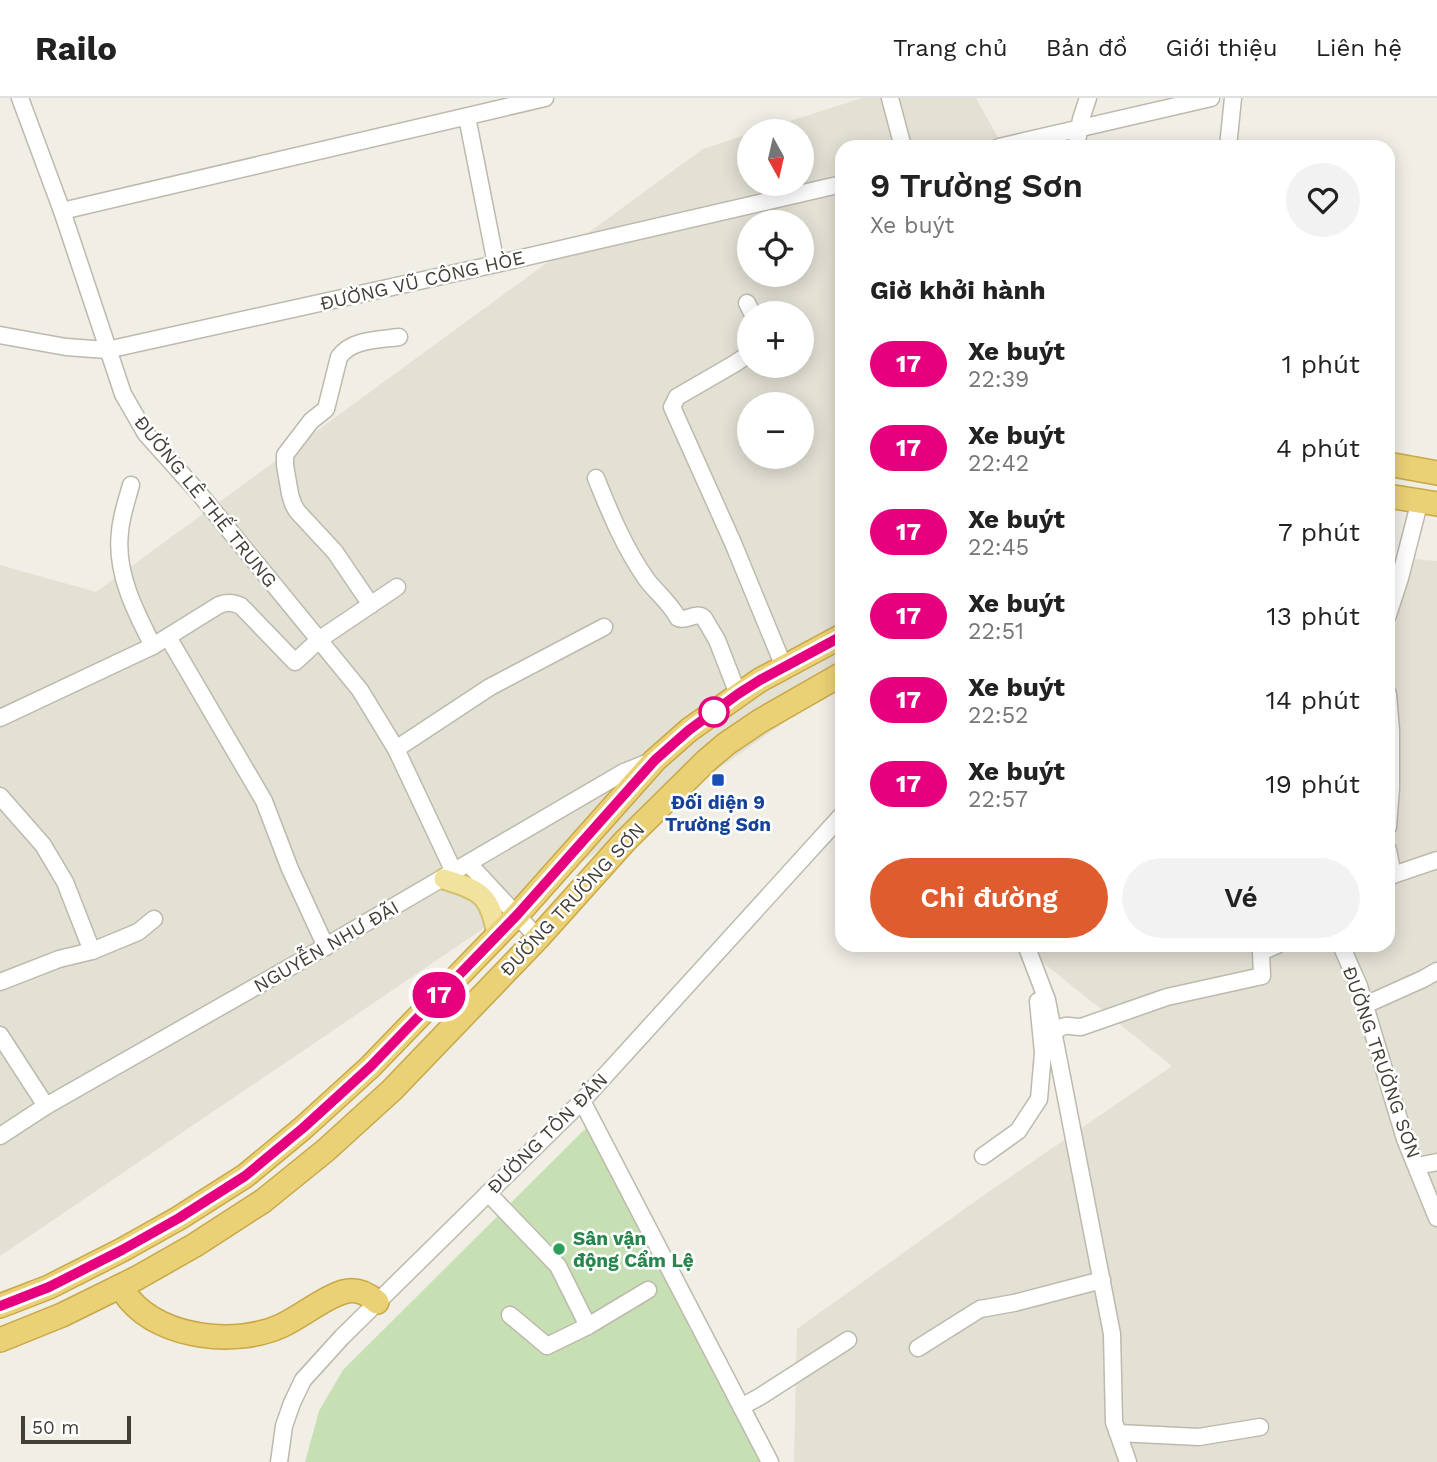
<!DOCTYPE html>
<html lang="vi">
<head>
<meta charset="utf-8">
<style>
  body { margin:0; font-family:"Work Sans",sans-serif; background:#f2f2f2; color:#222; height:100vh; display:flex; flex-direction:column; font-size:26px; white-space:nowrap }
  * { box-sizing:border-box; margin:0 }
  p { font-size:23px; color:#767676 }
  .icon { flex:none; width:38px; height:38px; fill:none; stroke:currentColor; stroke-width:2; stroke-linecap:round; stroke-linejoin:round }
  .map { position:relative; flex:1; overflow:hidden }
  .sheet { position:absolute; left:835px; top:42px; width:560px; height:812px; display:flex; flex-direction:column; background:#fff; border-radius:21px; box-shadow:0 4px 18px #0003 }
  .sheet>* { flex:none }
  .badge { padding:0 14px; border-radius:23px; font-size:24px; line-height:46px }
  .needle { width:46px; rotate:172deg }
  .buttons { position:absolute; left:737px; top:21px; display:grid; gap:14px }
  .buttons a { display:grid; place-items:center; width:77px; height:77px; border-radius:50%; background:#fff; box-shadow:0 4px 18px #0003; font-size:35px }
  .scale { position:absolute; left:21px; bottom:18px; width:110px; box-sizing:border-box; padding-left:7px; border:4px solid #423e35; border-top:0; font-size:19px; line-height:24px; white-space:nowrap; color:#423e35; -webkit-text-stroke:5px #fff; paint-order:stroke }
  .map>.badge { position:absolute; translate:-50% -50%; box-shadow:0 0 0 4px #fff }
  h2 { padding:0 35px; font-size:26px; line-height:63px }
  .round { display:grid; place-items:center; flex:none; width:74px; height:74px; border-radius:37px; background:#f2f2f2 }
  .summary { display:flex; align-items:center; justify-content:space-between; height:119px; padding:0 35px }
  h1 { font-size:33px; font-weight:600; line-height:52px }
  .primary-button { display:flex; gap:14px; margin-top:auto; padding:14px 35px }
  .primary-button a { flex:1; height:80px; border-radius:42px; background:#df5c2e; color:#fff; font-size:28px; font-weight:600; line-height:80px; text-align:center }
  .primary-button a+a { background:#f2f2f2; color:#222 }
  ul { padding:0; list-style:none }
  li { display:flex; align-items:center; gap:21px; height:84px; padding:0 35px }
  li div { flex:1 }
  li b { display:block; font-size:26px }
  li em { font-style:normal }
  li .badge { min-width:77px; font-weight:700; text-align:center }
  header { display:flex; align-items:center; gap:42px; box-sizing:border-box; height:98px; padding:0 35px; background:#fff; border-bottom:2px solid #e0e0e0 }
  header strong { font-size:33px }
  nav { display:flex; gap:38px; margin-inline-start:auto; font-size:24px }
  .map>svg:first-child { display:block }
  .residential { fill:#e3e0d4; fill-rule:evenodd }
  .green { fill:#c6e0b3 }
  .lines { fill:none; stroke-linecap:round; stroke-linejoin:round }
  .minor-casing { stroke:#bdb9ac; stroke-width:19 }
  .major-casing { stroke:#d4c170; stroke-width:23 }
  .highway-casing { stroke:#c9a747; stroke-width:26 }
  .minor { stroke:#fff; stroke-width:16 }
  .major { stroke:#f1e39d; stroke-width:19 }
  .highway { stroke:#ebd175; stroke-width:23 }
  .line-casing { stroke:#fff; stroke-width:16 }
  .line { stroke:#e6007e; stroke-width:10 }
  .stop-dot { fill:#fff; stroke:#e6007e; stroke-width:3.5 }
  .transit-dot { fill:#1a4fb4; stroke:#fff; stroke-width:2.5 }
  .leisure-dot { fill:#2e9e5b; stroke:#fff; stroke-width:2.5 }
  .labels { text-anchor:middle; stroke-width:5; stroke-linejoin:round; paint-order:stroke }
  .street-label { font-size:19px; fill:#423e35; stroke:#fff }
  .transit-label { font-size:19px; font-weight:bold; fill:#164399; stroke:#fff }
  .leisure-label { font-size:19px; font-weight:bold; fill:#27864d; stroke:#fff; text-anchor:start }
</style>
</head>
<body>
<header>
<strong>Railo</strong>
<nav><a>Trang chủ</a><a>Bản đồ</a><a>Giới thiệu</a><a>Liên hệ</a></nav>
</header>
<div class="map">
<svg width="1437" height="1364" viewBox="0 0 1437 1364">
  <rect width="100%" height="100%" fill="#f0eee5"/>
  <g class="residential">
    <path d="M862 0H976L1003 49H842V584L685 694 0 1158V467L96 494 703 51 749 36V86H802V33H759ZM749 124H802V177H749ZM749 215H802V268H749ZM749 306H802V359H749Z"/>
    <polygon points="1388,459 1437,463 1437,1364 794,1364 797,1231 984,1097 1172,968 1021,847 1388,847"/>
  </g>
  <polygon class="green" points="587,1029 764,1364 305,1364 319,1313 343,1272"/>
  <g class="lines">
    <g class="minor-casing">
      <g id="minor">
        <polyline points="20,0 62,113 123,296 146,336 198,394 360,592 396,651 454,774"/>
        <polyline points="890,0 903,49"/>
        <polyline points="467,19 496,166"/>
        <polyline points="999,49 1211,0"/>
        <polyline points="1076,49 1081,21 1088,0"/>
        <polyline points="1228,49 1233,0"/>
        <polyline points="62,113 545,0"/>
        <polyline points="747,205 752,215"/>
        <polyline points="0,237 66,249 107,252 496,166 842,86"/>
        <polyline points="749,256 734,266 677,299 672,309 733,445 784,569"/>
        <path d="M596 380C610 415 625 451 647 482 657 495 670 505 678 520 687 524 695 513 704 520L717 542 738 596"/>
        <path d="M131 387C127 402 121 418 120 434 115 474 135 513 153 548"/>
        <path d="M371 507 335 454 297 413 293 406 290 396 285 367V357L311 323 326 311 339 259C352 241 378 242 399 239"/>
        <polyline points="1388,517 1400,480 1420,402"/>
        <polyline points="168,539 264,703 290,771 326,849"/>
        <polyline points="1388,596 1391,633 1391,690 1388,729"/>
        <path d="M0 620 153 548 219 507C227 504 233 504 241 508L295 564 320 541 397 489"/>
        <polyline points="396,651 490,589 604,529"/>
        <polyline points="0,698 43,747 65,784 92,853"/>
        <polyline points="1388,752 1393,777"/>
        <polyline points="469,766 538,840"/>
        <polyline points="1388,780 1393,777 1437,762"/>
        <polyline points="1026,847 1047,902 1112,1236 1114,1324 1128,1364"/>
        <polyline points="1341,847 1359,888 1405,1041 1437,1120"/>
        <polyline points="0,884 59,861 92,853 138,834 154,821"/>
        <polyline points="1365,907 1423,881 1437,873"/>
        <path d="M1053 934C1069 924 1066 929 1081 929L1167 899 1262 878 1261 854 1277 847"/>
        <polyline points="0,937 46,1008"/>
        <polyline points="582,1003 770,1364"/>
        <polyline points="0,1038 46,1008 292,868 624,674 649,664"/>
        <polyline points="983,1058 1018,1033 1039,1001 1043,955 1038,903"/>
        <polyline points="1417,1068 1437,1064"/>
        <polyline points="488,1095 558,1168 588,1228 648,1192"/>
        <polyline points="510,1217 547,1248 588,1228"/>
        <polyline points="918,1250 980,1211 1014,1205 1102,1182"/>
        <polyline points="741,1309 761,1298 848,1242"/>
        <polyline points="1118,1335 1199,1339 1260,1329"/>
        <polyline points="279,1364 284,1328 292,1305 303,1282 342,1239 582,1003 842,717"/>
      </g>
    </g>
    <g class="major-casing">
      <path id="major" d="M444 781C481 793 490 796 497 837"/>
    </g>
    <g class="highway-casing">
      <g id="highway">
        <polyline points="1388,366 1437,375"/>
        <polyline points="1388,398 1437,406"/>
        <path d="M121 1188C124 1193 126 1198 130 1202 163 1241 237 1248 281 1228 301 1219 323 1200 343 1194 357 1190 367 1195 377 1204"/>
        <polyline points="0,1208 49,1189 122,1152 179,1120 245,1078 303,1030 370,969 517,817 655,662 689,632 760,582 842,538"/>
        <polyline points="0,1242 62,1217 137,1180 195,1147 263,1103 326,1052 392,992 538,840 625,743 706,663 726,646 760,623 842,576"/>
      </g>
    </g>
    <use href="#minor" class="minor"/>
    <use href="#major" class="major"/>
    <use href="#highway" class="highway"/>
  </g>
  <g class="lines">
    <g class="line-casing">
      <polyline id="line" points="0,1208 49,1189 122,1152 179,1120 245,1078 303,1030 370,969 517,817 655,662 689,632 738,596 760,582 842,538"/>
    </g>
    <use href="#line" class="line"/>
  </g>
  <circle class="stop-dot" cx="714" cy="614" r="14"/>
  <rect class="transit-dot" x="711" y="675" width="14" height="14" rx="3.5"/>
  <circle class="leisure-dot" cx="559" cy="1151" r="7"/>
  <g class="labels">
    <g class="street-label">
      <text transform="translate(422 182) rotate(-13)" y="7">ĐƯỜNG VŨ CÔNG HÒE</text>
      <text transform="translate(206 403) rotate(51)" y="7">ĐƯỜNG LÊ THẾ TRUNG</text>
      <text transform="translate(572 801) rotate(-47)" y="7">ĐƯỜNG TRƯỜNG SƠN</text>
      <text transform="translate(326 848) rotate(-30)" y="7">NGUYỄN NHƯ ĐÃI</text>
      <text transform="translate(1382 964) rotate(71)" y="7">ĐƯỜNG TRƯỜNG SƠN</text>
      <text transform="translate(547 1035) rotate(-45)" y="7">ĐƯỜNG TÔN ĐẢN</text>
    </g>
    <g class="transit-label">
      <text x="718" y="711">Đối diện 9<tspan x="718" dy="22">Trường Sơn</tspan></text>
    </g>
    <g class="leisure-label">
      <text x="573" y="1147">Sân vận<tspan x="573" dy="22">động Cẩm Lệ</tspan></text>
    </g>
  </g>
</svg>
<div class="buttons">
<a><svg class="needle" viewBox="-14 -14 28 28"><path d="M0-13l5 13h-10z" fill="#e53935"/><path d="M0 13l5-13h-10z" fill="#767676"/></svg></a>
<a><svg class="icon" aria-label="locate" viewBox="0 0 24 24"><circle cx="12" cy="12" r="6"/><path d="M12 2v4M12 18v4M2 12h4M18 12h4"/></svg></a>
<a>+</a>
<a>−</a>
</div>
<div class="scale">50 m</div>
<b class="badge" style="left:439px;top:897px;background:#e6007e;color:#fff">17</b>
<section class="sheet">
<div class="summary"><div><h1>9 Trường Sơn</h1><p>Xe buýt</p></div><a class="round"><svg class="icon" aria-label="heart" viewBox="0 0 24 24"><path d="M12 20l-8-8c-3-5 5-10 8-4 3-6 11-1 8 4z"/></svg></a></div>
<h2>Giờ khởi hành</h2>
<ul>
<li><span class="badge" style="background:#e6007e;color:#fff">17</span><div><b>Xe buýt</b><p>22:39</p></div><em>1 phút</em></li>
<li><span class="badge" style="background:#e6007e;color:#fff">17</span><div><b>Xe buýt</b><p>22:42</p></div><em>4 phút</em></li>
<li><span class="badge" style="background:#e6007e;color:#fff">17</span><div><b>Xe buýt</b><p>22:45</p></div><em>7 phút</em></li>
<li><span class="badge" style="background:#e6007e;color:#fff">17</span><div><b>Xe buýt</b><p>22:51</p></div><em>13 phút</em></li>
<li><span class="badge" style="background:#e6007e;color:#fff">17</span><div><b>Xe buýt</b><p>22:52</p></div><em>14 phút</em></li>
<li><span class="badge" style="background:#e6007e;color:#fff">17</span><div><b>Xe buýt</b><p>22:57</p></div><em>19 phút</em></li>
</ul>
<div class="primary-button"><a>Chỉ đường</a><a>Vé</a></div>
</section>
</div>
</body>
</html>
